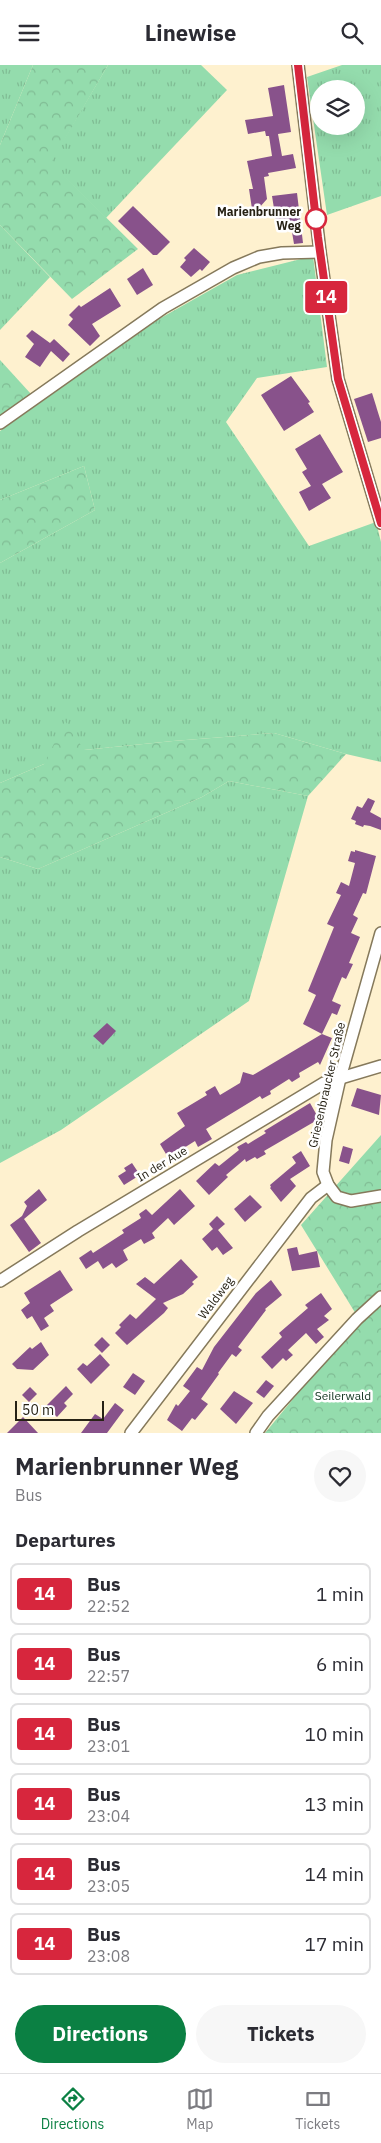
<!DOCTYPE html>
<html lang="en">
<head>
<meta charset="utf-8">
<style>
  body { margin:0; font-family:"IBM Plex Sans",sans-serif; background:#f7f7f7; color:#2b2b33; height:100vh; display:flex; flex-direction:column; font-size:19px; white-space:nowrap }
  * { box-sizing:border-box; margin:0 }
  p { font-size:16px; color:#7c7c81 }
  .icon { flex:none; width:28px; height:28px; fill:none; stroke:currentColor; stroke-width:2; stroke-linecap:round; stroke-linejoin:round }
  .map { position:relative; height:1368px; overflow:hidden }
  .panel { display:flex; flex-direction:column; background:#fff; flex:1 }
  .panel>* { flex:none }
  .badge { padding:0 10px; border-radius:4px; font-size:18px; line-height:32px }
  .buttons { position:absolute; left:310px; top:15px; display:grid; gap:10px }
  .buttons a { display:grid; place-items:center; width:55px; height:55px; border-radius:50%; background:#fff; box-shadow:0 5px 20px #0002; font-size:25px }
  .scale { position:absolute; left:15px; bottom:12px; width:89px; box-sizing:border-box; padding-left:5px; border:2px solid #272215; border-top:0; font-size:14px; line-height:18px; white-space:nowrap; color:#272215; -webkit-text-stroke:4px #fff; paint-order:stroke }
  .map>.badge { position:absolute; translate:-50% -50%; box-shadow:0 0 0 2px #fff }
  h2 { padding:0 15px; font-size:19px; line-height:45px }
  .round { display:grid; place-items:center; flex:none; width:52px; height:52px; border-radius:26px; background:#f7f7f7 }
  .head { display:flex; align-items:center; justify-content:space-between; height:85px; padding:0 15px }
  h1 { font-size:24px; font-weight:800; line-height:38px }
  .cta { display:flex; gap:10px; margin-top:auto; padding:10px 15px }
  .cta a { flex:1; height:58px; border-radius:30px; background:#0b8043; color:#fff; font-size:20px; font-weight:800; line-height:58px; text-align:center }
  .cta a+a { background:#f7f7f7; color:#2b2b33 }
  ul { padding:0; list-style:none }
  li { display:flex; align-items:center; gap:15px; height:62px; margin:0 10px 8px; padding:0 5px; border:2px solid #e1e1e2; border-radius:8px }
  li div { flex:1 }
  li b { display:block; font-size:19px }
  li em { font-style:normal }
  li .badge { min-width:55px; font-weight:700; text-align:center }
  header { display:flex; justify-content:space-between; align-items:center; height:65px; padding:0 15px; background:#fff; font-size:22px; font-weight:800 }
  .menu { display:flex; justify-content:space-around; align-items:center; height:70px; border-top:1px solid #e1e1e2; background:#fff; font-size:14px; color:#7c7c81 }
  .menu a { display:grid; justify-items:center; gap:2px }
  .menu .active { color:#0b8043 }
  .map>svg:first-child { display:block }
  .grass { fill:url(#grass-tufts); fill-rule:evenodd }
  .forest { fill:url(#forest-crowns) }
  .building { fill:#88528b }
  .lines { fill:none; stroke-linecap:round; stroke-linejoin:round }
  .minor-casing { stroke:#85795b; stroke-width:14 }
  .minor { stroke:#fff; stroke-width:11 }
  .line-casing { stroke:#fff; stroke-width:11 }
  .line { stroke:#d7263d; stroke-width:8 }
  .stop-dot { fill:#fff; stroke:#d7263d; stroke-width:2.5 }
  .labels { text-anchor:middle; stroke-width:5; stroke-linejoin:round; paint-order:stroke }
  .stop-label { font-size:12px; font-weight:bold; fill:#272215; stroke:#fff; text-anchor:end }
  .street-label { font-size:12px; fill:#272215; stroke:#fff }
  .park-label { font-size:12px; fill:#133521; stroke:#fff }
</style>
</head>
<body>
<header><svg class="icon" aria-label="menu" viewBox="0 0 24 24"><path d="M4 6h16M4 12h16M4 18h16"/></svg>Linewise<svg class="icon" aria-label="search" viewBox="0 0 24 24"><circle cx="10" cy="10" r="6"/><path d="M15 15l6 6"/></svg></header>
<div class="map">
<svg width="381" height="1368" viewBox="0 0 381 1368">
  <defs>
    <pattern id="grass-tufts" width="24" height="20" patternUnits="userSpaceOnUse" patternTransform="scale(1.25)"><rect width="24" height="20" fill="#94dcad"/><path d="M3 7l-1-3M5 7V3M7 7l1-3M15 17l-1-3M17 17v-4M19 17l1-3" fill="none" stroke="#80bc94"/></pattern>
    <pattern id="forest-crowns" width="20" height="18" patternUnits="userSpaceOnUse" patternTransform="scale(1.25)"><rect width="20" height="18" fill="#94dcad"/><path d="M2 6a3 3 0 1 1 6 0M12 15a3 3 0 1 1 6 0" fill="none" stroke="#80bc94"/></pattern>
  </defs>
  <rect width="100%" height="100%" fill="#fef1cf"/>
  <g class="grass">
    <polygon points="0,0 33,0 0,80"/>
    <polygon points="108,0 201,0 227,25 106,153 50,98"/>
    <path d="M342 0H381V131L327 150 307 12ZM319 24H356V61H319Z"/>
    <polygon points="0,160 50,212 0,265"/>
    <polygon points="313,191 327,302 257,313 226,357 309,481 376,457 381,477 381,697 346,689 274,668 173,676 84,685 44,699 0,718 0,498 95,445 84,401 0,435 0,366 159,254 237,210"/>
    <polygon points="229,716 308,731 249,936 61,1065 0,1098 0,792 38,804 202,732"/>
  </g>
  <g class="forest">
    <polygon points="33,0 108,0 51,98 138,184 72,234 0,160 0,80"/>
    <polygon points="0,295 31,329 0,352"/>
    <polygon points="84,401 95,445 0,498 0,435"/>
    <polygon points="65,656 84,685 173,676 274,668 346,689 308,731 229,716 202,732 38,804 0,792 0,718 44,699"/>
    <polygon points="381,1070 381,1368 265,1368 359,1254 301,1160"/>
  </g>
  <g class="building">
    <polygon points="284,20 291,67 278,69 282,91 293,89 296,103 268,108 269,111 264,112 267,134 259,143 252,144 249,124 253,124 247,96 272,91 269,71 266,71 265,66 248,69 245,55 273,51 268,23"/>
    <polygon points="297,128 303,178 294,179 292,167 287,163 286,154 276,156 272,131"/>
    <polygon points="133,141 170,177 157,190 153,190 118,156"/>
    <polygon points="194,183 210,197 202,206 200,204 191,212 180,202 186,195 184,193"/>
    <polygon points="143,203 153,220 137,230 127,214"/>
    <polygon points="110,223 121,241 92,259 100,271 90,281 68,260 73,254 69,250 79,240 81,242"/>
    <polygon points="32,265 50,278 54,274 70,289 63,297 51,286 40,302 25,292 34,279 26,271"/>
    <polygon points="291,311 310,337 308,338 314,347 284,366 261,330"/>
    <polygon points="372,328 381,357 381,373 368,377 354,334"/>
    <polygon points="320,369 343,407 322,419 331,433 309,446 299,427 311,421 302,407 307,404 295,384"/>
    <polygon points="368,733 375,736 370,747 381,753 381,765 370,761 364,760 363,762 355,759 356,756 351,754 357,741 362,743"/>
    <polygon points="355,785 376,791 366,829 363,828 353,850 358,853 351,868 360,872 349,898 353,899 346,914 342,912 332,936 341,940 337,950 332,948 322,969 303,959 316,930 308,926 334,862 327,859 341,830 336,828 341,817 349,821 355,798 348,796 351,786 355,787"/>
    <polygon points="107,958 116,966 103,980 93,971"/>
    <polygon points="322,969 332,973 320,1000 318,997 299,1008 300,1012 292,1017 289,1014 270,1026 271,1029 262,1034 260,1031 206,1064 212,1074 198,1082 195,1076 171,1091 168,1088 166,1089 160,1079 185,1061 177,1048 207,1030 205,1027 215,1021 220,1030 240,1018 243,1007 253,1010"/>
    <polygon points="357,1023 381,1030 379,1050 351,1041"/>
    <polygon points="310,1038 319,1054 264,1086 266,1089 257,1094 255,1092 246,1097 245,1094 226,1110 228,1112 209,1130 196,1116 215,1098 219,1101 239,1085 237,1082 246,1077 248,1079 266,1068 264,1066"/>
    <polygon points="343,1081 353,1084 349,1099 339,1096"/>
    <polygon points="301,1086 310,1101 290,1114 296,1121 281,1137 270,1123 271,1122 270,1120 296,1098 292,1092"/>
    <polygon points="132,1098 140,1110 124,1120 118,1111 126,1106 124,1103"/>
    <polygon points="39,1124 47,1135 24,1154 41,1178 29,1187 10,1160 22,1151 27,1141 24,1137"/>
    <polygon points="180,1124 195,1141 174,1160 168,1153 152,1168 155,1173 144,1179 141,1174 123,1185 128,1195 116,1203 112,1198 103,1204 98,1196 86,1204 79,1193 91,1185 93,1188 124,1168 122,1165 141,1153 139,1149 146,1144 152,1150"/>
    <polygon points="250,1130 262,1142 245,1157 234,1144"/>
    <polygon points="217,1151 225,1159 218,1165 233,1183 223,1190 217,1182 212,1186 202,1174 213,1164 209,1159"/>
    <polygon points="297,1182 299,1190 317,1186 320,1202 292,1206 287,1184"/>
    <polygon points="181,1194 198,1212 192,1217 194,1219 183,1229 163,1238 168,1243 164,1248 127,1280 115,1268 121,1262 119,1260 130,1249 136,1254 156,1234 136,1219 145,1212 154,1219"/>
    <polygon points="60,1205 73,1225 50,1240 54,1246 44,1253 49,1261 41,1266 32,1251 27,1254 21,1245 30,1238 24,1228"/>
    <polygon points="271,1215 282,1230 265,1244 266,1245 238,1282 242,1285 236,1292 232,1289 218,1308 219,1309 201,1334 208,1339 195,1355 192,1353 182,1366 167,1355 176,1339 178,1341 190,1326 183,1321 197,1302 202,1305 214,1282 256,1228"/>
    <polygon points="321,1228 332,1244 324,1251 329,1255 317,1264 324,1272 316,1279 306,1268 288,1285 293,1290 286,1296 283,1293 272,1304 261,1292 282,1272 279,1268 308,1243 305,1240"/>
    <polygon points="102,1272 110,1280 102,1288 94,1280"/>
    <polygon points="41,1277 49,1290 33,1305 17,1304 12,1299 30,1282 32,1284"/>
    <polygon points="100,1289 110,1300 91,1319 77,1304 83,1298 87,1301"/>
    <polygon points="133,1308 145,1316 135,1330 123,1322"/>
    <polygon points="266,1315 274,1321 264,1333 256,1327"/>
    <polygon points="66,1321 73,1329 64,1338 67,1341 57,1352 46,1341"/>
    <polygon points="30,1322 37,1329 29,1337 22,1330"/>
    <polygon points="234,1326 253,1338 236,1359 220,1344"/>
    <polygon points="115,1338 124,1345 107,1368 81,1368 95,1349 103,1354"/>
    <polygon points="23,1352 38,1368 7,1368"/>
  </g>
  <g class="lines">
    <g class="minor-casing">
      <g id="minor">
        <polyline points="298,0 320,187 338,314 381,458"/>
        <polyline points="0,358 163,243 233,203 259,192 282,188 320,187"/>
        <polyline points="381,868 340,1013 326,1075 323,1107 328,1120 337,1132 351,1136 381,1131"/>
        <polyline points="0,1216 78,1166 324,1018 381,1001"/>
        <polyline points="131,1368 311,1133 328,1120"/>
        <polyline points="256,1368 268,1351 357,1254 381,1232"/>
      </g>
    </g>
    <use href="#minor" class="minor"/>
  </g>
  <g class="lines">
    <g class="line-casing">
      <polyline id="line" points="298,0 318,172 338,314 381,458"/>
    </g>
    <use href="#line" class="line"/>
  </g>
  <circle class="stop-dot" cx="316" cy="154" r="10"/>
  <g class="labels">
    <g class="stop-label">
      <text x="301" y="151">Marienbrunner<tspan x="301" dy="14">Weg</tspan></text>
    </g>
    <g class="street-label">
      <text transform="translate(327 1020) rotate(-77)" y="4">Griesenbraucker Straße</text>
      <text transform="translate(162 1099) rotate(-31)" y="4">In der Aue</text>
      <text transform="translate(216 1233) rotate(-53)" y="4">Waldweg</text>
    </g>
    <g class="park-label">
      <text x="343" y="1335">Seilerwald</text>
    </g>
  </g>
</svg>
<div class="buttons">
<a><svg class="icon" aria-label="layers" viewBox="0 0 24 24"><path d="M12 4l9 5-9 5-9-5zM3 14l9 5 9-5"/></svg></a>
</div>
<div class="scale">50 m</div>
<b class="badge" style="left:326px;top:232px;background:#d7263d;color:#fff">14</b>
</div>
<section class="panel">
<div class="head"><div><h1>Marienbrunner Weg</h1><p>Bus</p></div><a class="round"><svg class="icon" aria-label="heart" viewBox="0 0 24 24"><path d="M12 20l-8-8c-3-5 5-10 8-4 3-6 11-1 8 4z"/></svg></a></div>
<h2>Departures</h2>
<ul>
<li><span class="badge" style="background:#d7263d;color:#fff">14</span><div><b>Bus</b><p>22:52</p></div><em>1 min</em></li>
<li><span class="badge" style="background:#d7263d;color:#fff">14</span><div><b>Bus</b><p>22:57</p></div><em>6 min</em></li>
<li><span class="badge" style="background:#d7263d;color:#fff">14</span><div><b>Bus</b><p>23:01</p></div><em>10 min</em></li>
<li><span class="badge" style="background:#d7263d;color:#fff">14</span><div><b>Bus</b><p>23:04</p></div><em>13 min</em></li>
<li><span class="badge" style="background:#d7263d;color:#fff">14</span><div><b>Bus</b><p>23:05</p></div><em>14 min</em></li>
<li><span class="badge" style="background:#d7263d;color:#fff">14</span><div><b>Bus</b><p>23:08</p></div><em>17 min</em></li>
</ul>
<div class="cta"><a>Directions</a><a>Tickets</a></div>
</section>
<nav class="menu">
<a class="active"><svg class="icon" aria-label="directions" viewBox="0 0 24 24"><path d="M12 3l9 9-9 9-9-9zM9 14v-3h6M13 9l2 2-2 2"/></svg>Directions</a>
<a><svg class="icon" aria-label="map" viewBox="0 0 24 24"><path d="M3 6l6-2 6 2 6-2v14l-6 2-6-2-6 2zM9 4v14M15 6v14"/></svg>Map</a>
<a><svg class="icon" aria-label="tickets" viewBox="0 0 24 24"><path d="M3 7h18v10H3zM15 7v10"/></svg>Tickets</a>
</nav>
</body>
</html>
